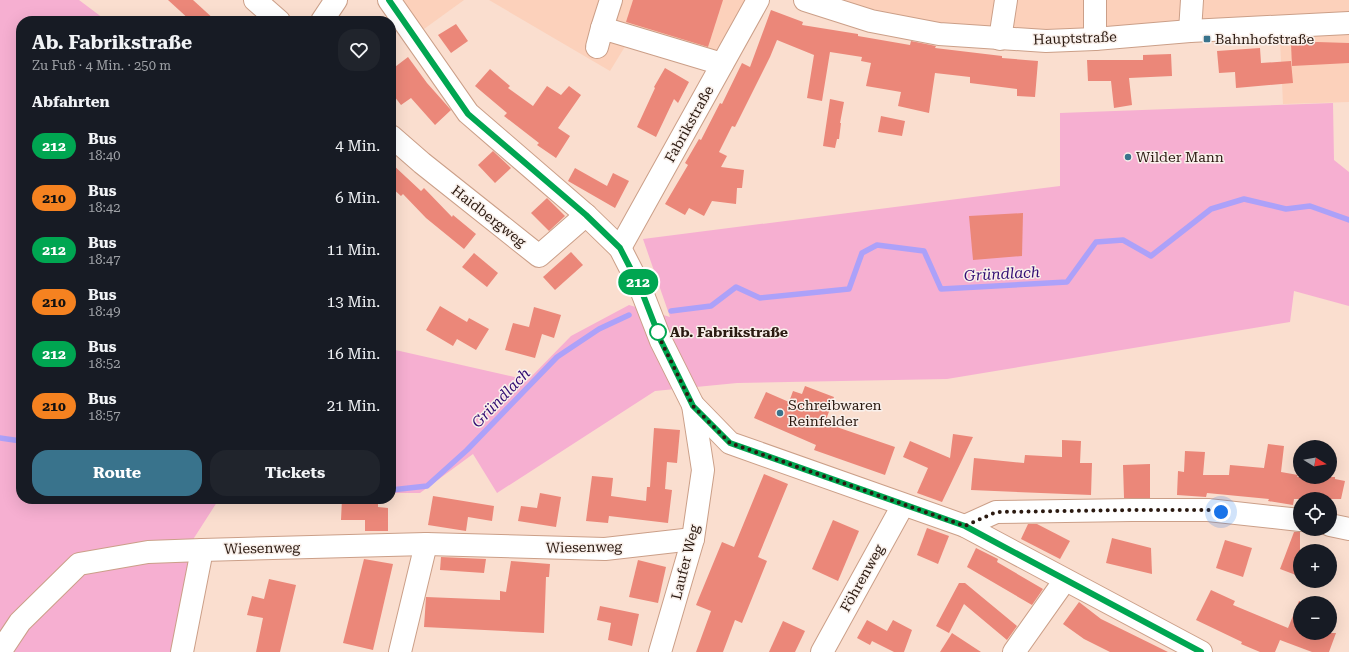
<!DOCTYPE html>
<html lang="de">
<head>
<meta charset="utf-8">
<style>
  body { margin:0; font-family:"Roboto Serif",serif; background:#20242c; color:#f1f3f6; height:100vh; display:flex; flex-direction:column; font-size:15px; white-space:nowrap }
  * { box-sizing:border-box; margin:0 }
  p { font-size:13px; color:#9ea1a6 }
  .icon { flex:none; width:22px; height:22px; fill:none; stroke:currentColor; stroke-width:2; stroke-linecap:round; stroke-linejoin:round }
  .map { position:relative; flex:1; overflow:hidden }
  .details { position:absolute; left:16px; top:16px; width:380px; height:488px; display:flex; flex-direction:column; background:#171b24; border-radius:16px; box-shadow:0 4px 16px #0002 }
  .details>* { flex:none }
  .badge { padding:0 8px; border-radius:13px; font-size:14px; line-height:26px }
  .needle { width:26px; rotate:101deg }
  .tools { position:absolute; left:1293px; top:440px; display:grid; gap:8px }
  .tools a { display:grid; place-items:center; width:44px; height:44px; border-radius:50%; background:#171b24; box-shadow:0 4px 16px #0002; font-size:20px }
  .you { position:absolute; width:20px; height:20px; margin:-10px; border:3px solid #fff; border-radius:50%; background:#1a73e8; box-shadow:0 0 0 6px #1a73e833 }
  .map>.badge { position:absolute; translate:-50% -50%; box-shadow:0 0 0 2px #fff }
  h2 { padding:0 16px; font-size:15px; line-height:36px }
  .round { display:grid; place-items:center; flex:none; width:42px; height:42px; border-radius:16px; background:#20242c }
  .headline { display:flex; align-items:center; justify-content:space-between; height:68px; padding:0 16px }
  h1 { font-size:19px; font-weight:700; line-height:30px }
  .button { display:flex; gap:8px; margin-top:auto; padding:8px 16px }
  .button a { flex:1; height:46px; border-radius:16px; background:#39738c; color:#fff; font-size:16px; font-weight:700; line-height:46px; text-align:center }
  .button a+a { background:#20242c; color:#f1f3f6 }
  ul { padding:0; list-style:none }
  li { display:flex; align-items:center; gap:12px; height:52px; padding:0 16px }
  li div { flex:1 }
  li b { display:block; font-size:15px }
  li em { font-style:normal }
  li .badge { min-width:44px; font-weight:700; text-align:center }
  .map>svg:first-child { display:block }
  .built { fill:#fcd1bb }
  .green { fill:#f6afd1 }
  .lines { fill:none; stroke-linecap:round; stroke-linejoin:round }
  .stream { stroke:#aca1f9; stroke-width:5.5 }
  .building { fill:#eb8779 }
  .minor-casing { stroke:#cb9f88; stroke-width:24 }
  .minor { stroke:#fff; stroke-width:22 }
  .line-casing { stroke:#fff; stroke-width:9 }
  .line { stroke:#00a651; stroke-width:6 }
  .walk { stroke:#2b1a11; stroke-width:4; stroke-dasharray:0 7.2 }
  .poi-dot { fill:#39738c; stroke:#f9f0eb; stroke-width:1.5 }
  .stop-dot { fill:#fff; stroke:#00a651; stroke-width:2 }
  .labels { text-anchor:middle; stroke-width:3; stroke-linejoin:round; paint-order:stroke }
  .street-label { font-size:14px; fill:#2b1a11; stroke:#f9f0eb }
  .poi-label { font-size:14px; fill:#2b1a11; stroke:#f9f0eb; text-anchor:start }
  .stop-label { font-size:14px; font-weight:bold; fill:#2b1a11; stroke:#f9f0eb; text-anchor:start }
  .water-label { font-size:15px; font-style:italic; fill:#310c73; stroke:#f9f0eb }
</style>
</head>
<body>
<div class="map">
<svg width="1349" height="652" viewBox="0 0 1349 652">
  <rect width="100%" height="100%" fill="#fadecf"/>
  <g class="built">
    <polygon points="383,0 464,0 424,29"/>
    <polygon points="489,0 755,0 718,67 629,40 610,71"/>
    <polygon points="814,0 1349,0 1349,102 1283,104 1280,40 1046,39 1002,37"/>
  </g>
  <g class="green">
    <polygon points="0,0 79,0 107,21 21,21 21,499 219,499 194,538 172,652 0,652"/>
    <polygon points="1333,103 1334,160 1349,172 1349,306 1294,291 1290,322 947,379 737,383 655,391 497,493 473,454 420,493 391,493 391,349 528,380 571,336 629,305 670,317 643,239 1060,186 1060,113"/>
  </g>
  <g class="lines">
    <g class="stream">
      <polyline points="671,311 711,306 736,287 760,298 849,289 862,253 877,245 924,251 941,289 1067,282 1096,242 1123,240 1151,256 1211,209 1244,199 1286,209 1310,206 1349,220"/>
      <polyline points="0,438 21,441"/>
      <polyline points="391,490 427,486 467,450 557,357 599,329 629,315"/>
    </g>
  </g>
  <g class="building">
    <polygon points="168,0 193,0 216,21 191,21"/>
    <polygon points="633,0 723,0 708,47 626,22"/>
    <polygon points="771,10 803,22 802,25 858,34 858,36 910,45 911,41 936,46 935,48 1002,56 1002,58 1038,61 1035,97 1017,96 1017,89 970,83 970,77 935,73 929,113 898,106 901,92 866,86 871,63 861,61 862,57 830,52 822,101 807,98 814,55 777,40 770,57 735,127 732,126 719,152 727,156 721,167 744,170 742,188 737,188 736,204 712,201 704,216 689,208 685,215 665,204 688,165 685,163 699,139 701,140 720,103 722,104 742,63 750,67"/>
    <polygon points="456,24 468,41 451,53 438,35"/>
    <polygon points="1317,42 1349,43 1349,63 1292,66 1291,44"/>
    <polygon points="1260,48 1261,63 1291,61 1293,83 1236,88 1235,72 1219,73 1217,51"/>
    <polygon points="1171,54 1172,76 1129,78 1132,105 1114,108 1111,81 1088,81 1087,60 1143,60 1143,55"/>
    <polygon points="408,57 427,83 451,110 435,125 411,98 401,105 391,92 391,70"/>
    <polygon points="665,68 689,82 678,103 674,99 656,137 637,127 655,88 654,87"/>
    <polygon points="490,69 510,86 508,88 533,106 547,86 561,95 569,86 581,95 558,128 570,136 556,158 537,145 539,143 504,116 507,113 475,86"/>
    <polygon points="830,99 844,102 840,123 841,123 839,139 837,139 835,148 823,146"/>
    <polygon points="881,116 905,121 902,136 878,132"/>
    <polygon points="493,151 511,168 495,183 478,165"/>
    <polygon points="391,163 421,191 424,188 452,217 453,215 476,234 464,249 426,218 403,194 401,196 391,187"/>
    <polygon points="575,168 607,186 613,173 629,181 615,208 568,181"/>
    <polygon points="547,198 565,216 549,231 531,213"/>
    <polygon points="1023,213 1022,256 973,260 969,216"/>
    <polygon points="571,252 583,265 555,290 543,277"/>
    <polygon points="474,253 498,273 487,287 462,267"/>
    <polygon points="440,306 467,322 469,318 489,329 476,350 457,339 453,346 426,330"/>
    <polygon points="534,307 561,315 554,338 542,334 535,358 505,350 513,323 529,327"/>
    <polygon points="805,386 834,397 825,423 895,447 885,475 814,450 816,445 754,418 766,392 789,402 793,391 802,394"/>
    <polygon points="654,428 680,430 677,463 667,462 665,489 672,490 668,523 609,516 608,523 586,521 592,476 613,478 611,496 646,501 647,487 650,487"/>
    <polygon points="953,434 973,437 942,502 917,493 928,468 903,457 910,441 950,458"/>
    <polygon points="1062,440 1081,441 1080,463 1092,463 1091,495 971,490 974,458 1024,463 1025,455 1062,457"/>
    <polygon points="1268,444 1284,446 1281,472 1298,475 1297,477 1335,477 1335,479 1345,481 1341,499 1294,499 1293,505 1268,501 1269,499 1207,493 1206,497 1177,495 1178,471 1184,472 1185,451 1205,452 1203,475 1229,475 1230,465 1264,468"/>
    <polygon points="1150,464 1150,498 1124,498 1123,465"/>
    <polygon points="764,474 788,484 758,557 767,561 742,623 735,620 723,652 696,652 711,611 696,605 722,542 734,547"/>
    <polygon points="540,493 561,497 556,527 518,521 521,506 537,508"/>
    <polygon points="433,496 494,506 492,521 468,517 466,531 428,525"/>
    <polygon points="342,499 378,499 378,507 388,508 388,531 365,531 365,520 341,520"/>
    <polygon points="833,520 859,531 838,581 812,569"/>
    <polygon points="1028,524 1037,524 1070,541 1060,559 1021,539"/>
    <polygon points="927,528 949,536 938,564 917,555"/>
    <polygon points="1294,532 1300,532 1300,565 1296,575 1280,569"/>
    <polygon points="1112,538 1151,548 1152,574 1106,563"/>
    <polygon points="1225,540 1252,548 1243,577 1216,568"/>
    <polygon points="976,548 998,559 997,562 1043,589 1032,605 967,567"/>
    <polygon points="441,557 486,559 484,573 440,570"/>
    <polygon points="364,559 393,564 373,650 343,643"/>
    <polygon points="638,560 666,567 658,603 629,597"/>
    <polygon points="511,561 550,564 549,577 546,577 544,633 424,627 426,597 500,600 500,591 506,592"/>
    <polygon points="269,579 296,585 280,652 256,652 263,618 247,615 252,596 264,599"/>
    <polygon points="959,583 965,583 1017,626 1007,640 964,604 949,633 936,626"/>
    <polygon points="1211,590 1235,601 1233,605 1288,628 1299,601 1300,601 1300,633 1336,633 1329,652 1312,652 1280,640 1275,652 1260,652 1241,644 1242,642 1196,620"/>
    <polygon points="1079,602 1101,619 1168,652 1110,652 1084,639 1063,624"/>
    <polygon points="600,606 639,614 632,646 608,640 611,623 597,620"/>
    <polygon points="867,620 887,631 893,620 912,630 904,652 894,652 872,641 870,645 857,638"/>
    <polygon points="783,621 805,631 795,652 769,652"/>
    <polygon points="952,633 981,652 940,652"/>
  </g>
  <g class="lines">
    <g class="minor-casing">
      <g id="minor">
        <polyline points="255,0 279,21"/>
        <polyline points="389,0 468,113 586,215 620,248 640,287 661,341 693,405 730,443 965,526 1201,652"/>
        <polyline points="805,0 871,21 939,34 1046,41 1095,39 1190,31 1349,23"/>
        <polyline points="322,21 336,0"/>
        <polyline points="602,28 611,0"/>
        <polyline points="1190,31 1192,0"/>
        <polyline points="1000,39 1006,0"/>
        <polyline points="1095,39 1095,0"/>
        <polyline points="597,47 602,28 722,64"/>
        <polyline points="391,136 422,163 539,256 586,215"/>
        <polyline points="620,248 758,0"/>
        <polyline points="1330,525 1349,529"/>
        <polyline points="965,526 996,512 1132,510 1208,510 1300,520"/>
        <polyline points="0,652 20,622 79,564 148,552 202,550 426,544 605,549 693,539"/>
        <polyline points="182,652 202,550"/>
        <polyline points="400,652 426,544"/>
        <polyline points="660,652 693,539 703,470 693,405"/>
        <polyline points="822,652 903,505"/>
        <polyline points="1014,652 1065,580"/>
      </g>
    </g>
    <use href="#minor" class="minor"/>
  </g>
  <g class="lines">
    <g class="line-casing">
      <polyline id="line" points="389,0 468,114 586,215 620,248 640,287 661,341 693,406 730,443 965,526 1201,652"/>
    </g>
    <use href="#line" class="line"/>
    <polyline class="walk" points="658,332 656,327 661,341 693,406 730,443 965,526 996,512 1132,510 1208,510 1221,512"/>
  </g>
  <g class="poi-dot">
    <rect x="1203" y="35" width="8" height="8" rx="2"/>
    <circle cx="1128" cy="157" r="4"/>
    <circle cx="780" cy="413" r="4"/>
  </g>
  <circle class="stop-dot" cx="658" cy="332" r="8"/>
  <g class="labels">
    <g class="street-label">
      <text transform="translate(1075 38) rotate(-2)" y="5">Hauptstraße</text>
      <text transform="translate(689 124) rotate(-61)" y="5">Fabrikstraße</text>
      <text transform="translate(489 216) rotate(38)" y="5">Haidbergweg</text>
      <text transform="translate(584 547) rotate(-1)" y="5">Wiesenweg</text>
      <text transform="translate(262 548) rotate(-1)" y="5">Wiesenweg</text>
      <text transform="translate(685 562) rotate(-76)" y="5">Laufer Weg</text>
      <text transform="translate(862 578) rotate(-61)" y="5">Föhrenweg</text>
    </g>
    <g class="poi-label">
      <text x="1215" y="44">Bahnhofstraße</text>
      <text x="1136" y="162">Wilder Mann</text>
      <text x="788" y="410">Schreibwaren<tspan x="788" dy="16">Reinfelder</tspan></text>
    </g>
    <g class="stop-label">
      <text x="670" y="337">Ab. Fabrikstraße</text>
    </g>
    <g class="water-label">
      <text transform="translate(1002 274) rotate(-3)" y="5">Gründlach</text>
      <text transform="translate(501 398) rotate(-46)" y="5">Gründlach</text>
    </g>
  </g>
</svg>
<div class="tools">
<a><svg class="needle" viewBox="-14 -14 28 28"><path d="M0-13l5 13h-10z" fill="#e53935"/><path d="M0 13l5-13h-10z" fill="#9ea1a6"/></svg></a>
<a><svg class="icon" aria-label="locate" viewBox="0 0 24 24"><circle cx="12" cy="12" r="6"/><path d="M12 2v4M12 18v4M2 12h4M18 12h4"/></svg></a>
<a>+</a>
<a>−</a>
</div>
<div class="you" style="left:1221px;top:512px"></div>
<b class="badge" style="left:638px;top:282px;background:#00a651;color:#fff">212</b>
<section class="details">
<div class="headline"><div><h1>Ab. Fabrikstraße</h1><p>Zu Fuß · 4 Min. · 250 m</p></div><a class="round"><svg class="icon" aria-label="heart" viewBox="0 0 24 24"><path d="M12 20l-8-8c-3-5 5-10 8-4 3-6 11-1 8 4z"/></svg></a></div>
<h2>Abfahrten</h2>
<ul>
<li><span class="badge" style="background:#00a651;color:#fff">212</span><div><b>Bus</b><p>18:40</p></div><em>4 Min.</em></li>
<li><span class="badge" style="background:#f58220;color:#111">210</span><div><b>Bus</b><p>18:42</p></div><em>6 Min.</em></li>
<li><span class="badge" style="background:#00a651;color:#fff">212</span><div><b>Bus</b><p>18:47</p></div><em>11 Min.</em></li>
<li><span class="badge" style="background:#f58220;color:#111">210</span><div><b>Bus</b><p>18:49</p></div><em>13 Min.</em></li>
<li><span class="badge" style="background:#00a651;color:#fff">212</span><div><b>Bus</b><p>18:52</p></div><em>16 Min.</em></li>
<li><span class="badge" style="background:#f58220;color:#111">210</span><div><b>Bus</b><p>18:57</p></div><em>21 Min.</em></li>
</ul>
<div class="button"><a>Route</a><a>Tickets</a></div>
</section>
</div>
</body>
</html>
